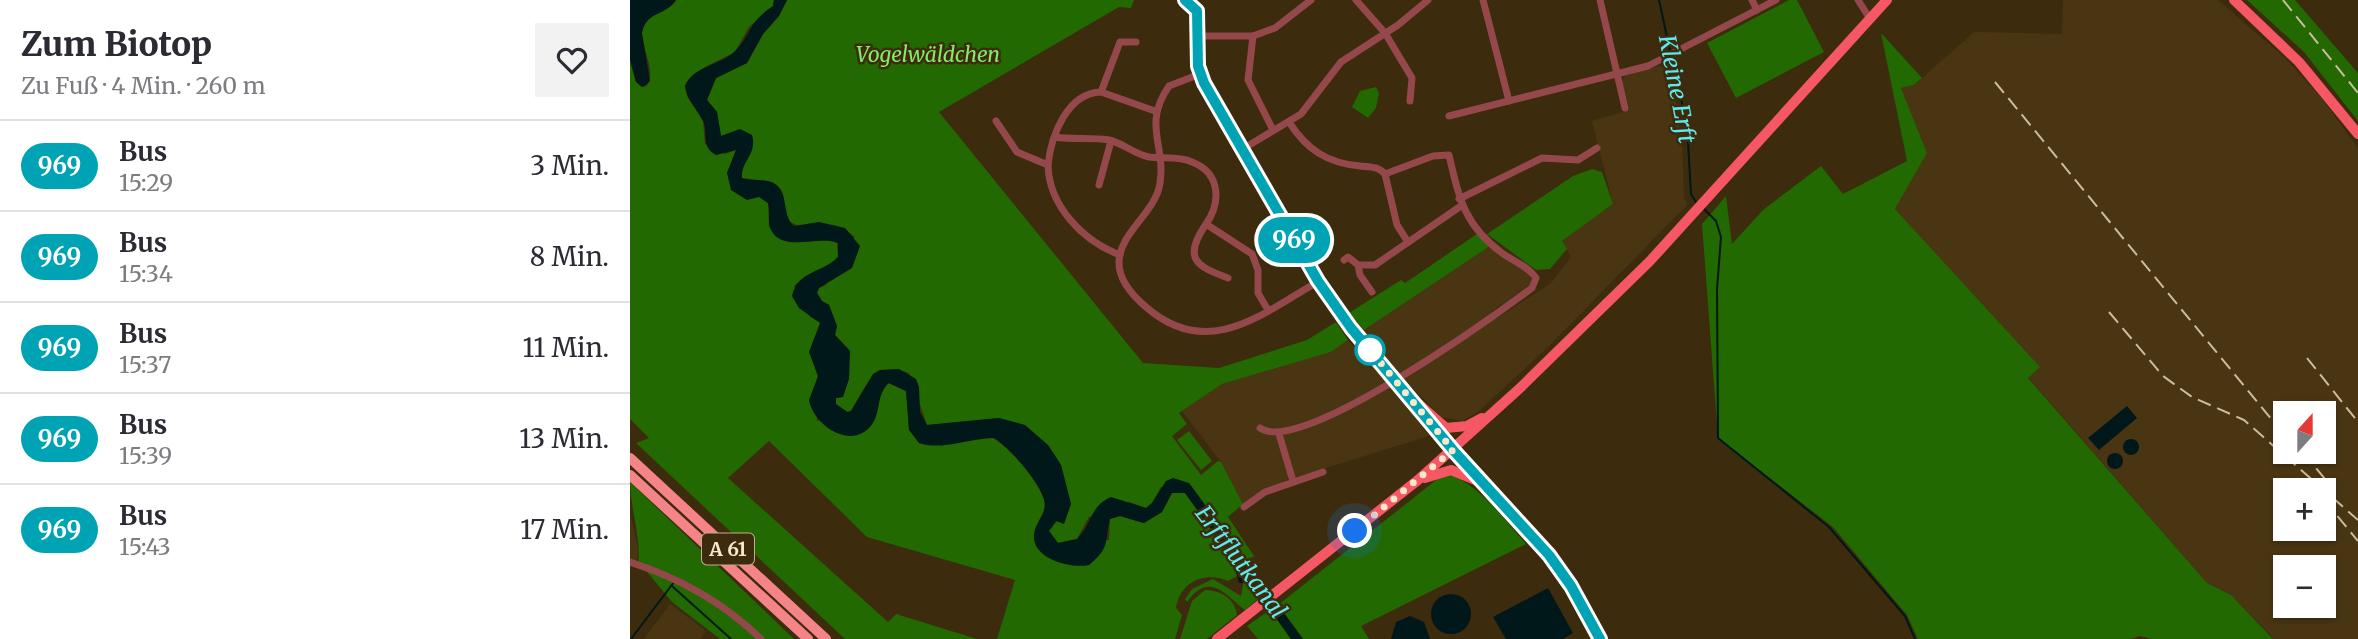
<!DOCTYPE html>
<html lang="de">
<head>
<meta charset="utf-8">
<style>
  body { margin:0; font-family:Merriweather,serif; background:#f2f2f3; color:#2b2b33; height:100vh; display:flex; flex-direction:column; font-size:26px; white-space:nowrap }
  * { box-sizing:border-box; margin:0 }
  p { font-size:23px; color:#7c7c81 }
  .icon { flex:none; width:38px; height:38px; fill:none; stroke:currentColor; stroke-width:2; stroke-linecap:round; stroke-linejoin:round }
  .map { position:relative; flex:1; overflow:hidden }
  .panel { display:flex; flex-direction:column; background:#fff; width:630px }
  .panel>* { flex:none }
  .badge { padding:0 14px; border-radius:23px; font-size:24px; line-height:46px }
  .needle { width:46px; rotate:21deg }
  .tools { position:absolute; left:1643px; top:401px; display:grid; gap:14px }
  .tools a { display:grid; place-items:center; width:63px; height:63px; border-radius:0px; background:#fff; box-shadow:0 2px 5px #0004; font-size:35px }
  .you { position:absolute; width:35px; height:35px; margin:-18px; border:5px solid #fff; border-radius:50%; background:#1a73e8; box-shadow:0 0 0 10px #1a73e833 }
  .map>.badge { position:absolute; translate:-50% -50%; box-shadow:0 0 0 4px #fff }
  .round { display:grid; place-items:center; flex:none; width:74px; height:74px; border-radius:0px; background:#f2f2f3 }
  .summary { display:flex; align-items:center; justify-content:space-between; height:119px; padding:0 21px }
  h1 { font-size:33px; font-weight:800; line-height:52px }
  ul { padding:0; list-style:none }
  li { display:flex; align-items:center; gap:21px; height:91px; padding:0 21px; border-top:2px solid #e1e1e2 }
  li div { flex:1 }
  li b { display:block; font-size:26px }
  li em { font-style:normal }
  li .badge { min-width:77px; font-weight:700; text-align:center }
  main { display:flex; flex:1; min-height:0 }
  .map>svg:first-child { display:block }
  .built { fill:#493511; fill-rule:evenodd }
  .green { fill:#216900 }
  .water { fill:#001819 }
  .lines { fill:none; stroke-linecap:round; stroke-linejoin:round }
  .stream { stroke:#001819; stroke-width:2 }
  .minor { stroke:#94484b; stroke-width:7 }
  .major { stroke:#f65764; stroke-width:10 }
  .highway { stroke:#f48487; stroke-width:10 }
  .rail { stroke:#cebb9e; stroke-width:2; stroke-dasharray:14 7; stroke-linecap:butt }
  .line-casing { stroke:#fff; stroke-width:16 }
  .line { stroke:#00a3b4; stroke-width:10 }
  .walk { stroke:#fbe8cb; stroke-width:7; stroke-dasharray:0 12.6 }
  .stop-dot { fill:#fff; stroke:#00a3b4; stroke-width:3.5 }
  .labels { text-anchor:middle; stroke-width:5; stroke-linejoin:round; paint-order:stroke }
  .shield { fill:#3c2b0c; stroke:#c2af92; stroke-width:2 }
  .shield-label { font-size:19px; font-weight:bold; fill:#fbe8cb }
  .park-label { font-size:21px; font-style:italic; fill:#84ec65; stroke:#3c2b0c }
  .water-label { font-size:23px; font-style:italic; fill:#60eaf0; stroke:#3c2b0c }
</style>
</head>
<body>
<main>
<section class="panel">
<div class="summary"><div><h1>Zum Biotop</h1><p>Zu Fuß · 4 Min. · 260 m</p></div><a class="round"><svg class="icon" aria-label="heart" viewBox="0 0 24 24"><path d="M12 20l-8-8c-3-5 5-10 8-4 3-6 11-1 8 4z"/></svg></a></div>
<ul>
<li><span class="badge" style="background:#00a3b4;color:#fff">969</span><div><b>Bus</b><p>15:29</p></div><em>3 Min.</em></li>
<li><span class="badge" style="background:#00a3b4;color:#fff">969</span><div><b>Bus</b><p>15:34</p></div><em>8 Min.</em></li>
<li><span class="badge" style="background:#00a3b4;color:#fff">969</span><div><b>Bus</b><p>15:37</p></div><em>11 Min.</em></li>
<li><span class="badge" style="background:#00a3b4;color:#fff">969</span><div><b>Bus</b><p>15:39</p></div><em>13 Min.</em></li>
<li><span class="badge" style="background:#00a3b4;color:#fff">969</span><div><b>Bus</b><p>15:43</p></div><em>17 Min.</em></li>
</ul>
</section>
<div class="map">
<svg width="1728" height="639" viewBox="0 0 1728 639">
  <rect width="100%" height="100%" fill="#3c2b0c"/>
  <g class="built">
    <path d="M1433 0H1588L1655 58 1693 100 1728 148V639H1644L1601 595 1577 583 1398 377 1409 367 1265 209 1297 153 1271 88 1284 85 1344 32 1432 34ZM1656 413H1694V452H1656ZM1656 490H1694V528H1656ZM1656 567H1694V606H1656Z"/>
    <polygon points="1037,64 1047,90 1044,92 1052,136 1054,198 1058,204 917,348 848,412 832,421 812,417 781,387 734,330 860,246 899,273 901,280 899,286 862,311 866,319 921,283 941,257 932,241 983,204 962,121 993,112 999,107 992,81 995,75"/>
    <polygon points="718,340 770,398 799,436 657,480 613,504 591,462 552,411 592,384 701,352"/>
    <polygon points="0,513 9,553 5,564 0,562"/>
    <polygon points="40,604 76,631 70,639 14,639"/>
  </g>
  <g class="green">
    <path d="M46 0H144L143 6 119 27 105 52 75 67 55 86 57 96 73 121 75 144 95 154 106 150 97 173 138 203 139 227 174 242 196 238 207 243 208 257C196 270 180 271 164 286L180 317 190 322 185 368 188 376 185 387 187 421 248 408 249 396 258 383 276 391 279 430 311 446 331 440 363 438C380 448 415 487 415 506 415 514 409 519 407 526 406 533 409 542 410 548L479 540 480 519 490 516 513 523 532 512 542 493H555L595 547 607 576 598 581C576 571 550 581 546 608L552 615 545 639H367L385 580 237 537 139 441 98 478 258 622 266 614 347 639H215L6 443 19 438 0 419V60L6 82 11 87 17 86C28 68 7 44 13 26 19 10 38 14 46 0Z"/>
    <path d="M157 0H504L501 8 489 7 309 112 513 363 589 368 677 340 706 322 718 340 701 352 592 384 549 413 557 424 542 436 571 475 588 461 591 462 613 504 598 517 624 556 616 561 559 483 531 487 522 503 516 508 499 502 459 517 447 539 428 543 419 531 441 504 431 465 418 445 369 418 297 425 279 373C245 360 236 385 221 411L218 412 205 404 206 398 213 397 220 351 205 335 207 326 199 305 192 301 187 293 189 288 196 285 225 237C207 221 193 223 171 227L158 221 143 182 112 178 102 132 91 136 87 112 77 100 86 78 117 63 133 34 149 16Z"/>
    <polygon points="1159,0 1167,0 1194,52 1106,98 1077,43"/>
    <polygon points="1617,0 1665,0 1728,73 1728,121 1674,52"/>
    <polygon points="1251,33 1292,78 1284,85 1271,88 1297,153 1265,209 1410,367 1398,378 1577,583 1601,595 1643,639 1522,639 1510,636 1501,639 1288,639 1277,615 1203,527 1088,438 1072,224 1096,196 1102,244 1133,210 1191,166 1213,194 1277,161"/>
    <polygon points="746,87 749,93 746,108 738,118 722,107 730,91"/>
    <polygon points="962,169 972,172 983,204 932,241 937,249 920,269 906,270 857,234 943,176"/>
    <polygon points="847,234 860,246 734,330 719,313 771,280 775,283"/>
    <polygon points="559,431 582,461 571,470 547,440"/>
    <path d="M815 473C850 484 872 517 896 544L731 626 739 639H673L648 605Z"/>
    <path d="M0 482 164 639H90L42 602 8 561C12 545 0 505 0 482Z"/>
    <path d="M615 574 630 597 615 610C595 594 579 571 557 602L555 599 562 589 583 579 611 596Z"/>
    <path d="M575 590C591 590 605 599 607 615L577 639H550L562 601Z"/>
    <polygon points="640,610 661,639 628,639 617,626"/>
  </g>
  <g class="water">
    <path d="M0 0H46C36 16 16 11 12 33L20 81 13 87 6 82 0 60Z"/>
    <path d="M144 0H157L149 16 133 34 117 63 86 78 77 100 87 112 91 136 110 129 122 135C128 154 110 162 112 178 121 181 132 179 141 182 161 189 150 214 164 226L189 222 215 228 230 246 222 268 189 288 187 293 192 301 199 305 207 326 205 335 220 351 219 379 213 397 206 398V404L217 412 221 411 243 374 250 370 269 369 286 379 289 387 290 412 297 425 369 418 395 425 418 445 431 465 441 504 434 524 426 521 419 531 428 543 447 539C462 524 460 506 481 497L516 508 522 503 536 481 543 478 559 483 673 639H661L616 576 615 583H609L603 560 555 493H542L532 512 514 523 490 516 480 519C474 542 481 547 459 565 441 569 402 559 404 535 405 521 418 514 414 499 408 480 381 449 364 438 340 438 311 451 289 443L279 430 276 391 259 383C245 395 252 414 240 427 219 450 183 424 179 400L188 376 179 352 190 323 169 308 162 296C168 270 193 273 208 257V243C188 235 153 253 141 230 137 222 141 212 138 203L129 197 117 200 101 190 97 173 106 150 86 155C70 146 79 134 73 121 67 108 57 101 55 86 64 65 90 66 104 52 122 35 116 24 143 6Z"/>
    <polygon points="1497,406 1507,418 1469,450 1458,438"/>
    <circle cx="1501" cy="447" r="8"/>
    <circle cx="1485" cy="461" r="8"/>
    <polygon points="918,588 943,633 933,639 876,639 863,617"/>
    <circle cx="821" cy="614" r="20"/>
    <polygon points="780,616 794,622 800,639 761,639 766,622"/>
  </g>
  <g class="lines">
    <g class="stream">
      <polyline points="1029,0 1040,51"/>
      <polyline points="1041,57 1057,124 1061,194 1066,202"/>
      <polyline points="1073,208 1086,221 1091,237 1087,289 1088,438 1199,527 1275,616 1285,639"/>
      <polyline points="42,586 101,639"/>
      <polyline points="1,639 44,582"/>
    </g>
    <g class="minor">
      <polyline points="555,0 567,11 568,66 574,83 689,281 721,328 776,393"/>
      <polyline points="726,0 755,33 782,78 780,101"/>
      <polyline points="853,0 879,101"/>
      <polyline points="970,0 995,108"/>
      <polyline points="1122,0 1127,10"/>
      <polyline points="1228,0 1240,19"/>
      <polyline points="569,36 623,36 618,80 643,130"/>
      <polyline points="623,36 645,28 681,0"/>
      <path d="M570 74 539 86C512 125 536 145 530 183 526 213 489 232 489 263 489 281 503 296 516 307 578 361 632 314 689 281"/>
      <polyline points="471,92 525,111"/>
      <polyline points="819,116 1018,66 1146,0"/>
      <path d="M366 121 387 152 418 165C421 136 437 93 471 92L490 42H506"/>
      <path d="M659 122C677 150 697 163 730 166 740 167 748 166 755 174"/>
      <path d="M425 137C443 140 461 137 479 140 493 143 504 154 519 157 533 159 549 156 562 162 591 173 591 203 576 224L622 254 628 270V293L638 310"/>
      <polyline points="611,150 671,114 711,62 768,25 798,0"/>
      <path d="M418 165C419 206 453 241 490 255"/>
      <polyline points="755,174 767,225 778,242"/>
      <polyline points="469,185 481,141"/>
      <polyline points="829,199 912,158 948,160 967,148"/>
      <path d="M576 224C553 258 565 266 598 278"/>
      <polyline points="714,260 718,257 728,265 745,265 831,206"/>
      <polyline points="728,265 730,275 742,292"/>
      <polyline points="788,408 919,555 970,639"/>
      <path d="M630 428C669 457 863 317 902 288L906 278C898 266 883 261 872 253 834 225 829 198 819 155L803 156 755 174"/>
      <polyline points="649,434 663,481"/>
      <polyline points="614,507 635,492 693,472"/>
      <path d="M0 562C50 578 93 602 131 639"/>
    </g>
    <g class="major">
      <polyline points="1604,0 1669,62 1728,134"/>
      <polyline points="773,390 816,428 837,426 852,418"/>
      <polyline points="795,478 821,470 853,483"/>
      <polyline points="587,639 788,480 889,389 1020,261 1257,0"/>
    </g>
    <g class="highway">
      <polyline points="0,458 196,639"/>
      <polyline points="0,475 178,639"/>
    </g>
    <g class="rail">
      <polyline points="1653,0 1728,93"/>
      <polyline points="1365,82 1656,437"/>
      <polyline points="1479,312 1533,376 1562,397 1614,420 1728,520"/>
      <polyline points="1677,358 1728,422"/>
      <polyline points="1673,452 1699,484"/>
      <polyline points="1694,500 1728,541"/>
    </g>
  </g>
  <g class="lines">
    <g class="line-casing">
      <polyline id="line" points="555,0 567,11 568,66 574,83 688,281 721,328 823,450 919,555 941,586 970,639"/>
    </g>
    <use href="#line" class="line"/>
    <polyline class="walk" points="725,531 823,450 740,350"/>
  </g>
  <circle class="stop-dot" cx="740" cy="350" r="14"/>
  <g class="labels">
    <rect class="shield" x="72" y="533.5" width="52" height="31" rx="5"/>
    <g class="shield-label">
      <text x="98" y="556">A 61</text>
    </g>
    <g class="park-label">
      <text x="298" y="62">Vogelwäldchen</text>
    </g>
    <g class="water-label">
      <text transform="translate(1047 89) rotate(79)" y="8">Kleine Erft</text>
      <text transform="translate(611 562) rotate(53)" y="8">Erftflutkanal</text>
    </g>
  </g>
</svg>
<div class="tools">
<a><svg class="needle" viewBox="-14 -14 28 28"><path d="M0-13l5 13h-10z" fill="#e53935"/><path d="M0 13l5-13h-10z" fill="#7c7c81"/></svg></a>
<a>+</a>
<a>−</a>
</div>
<div class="you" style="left:725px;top:531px"></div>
<b class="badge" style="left:664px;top:240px;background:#00a3b4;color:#fff">969</b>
</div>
</main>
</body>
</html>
